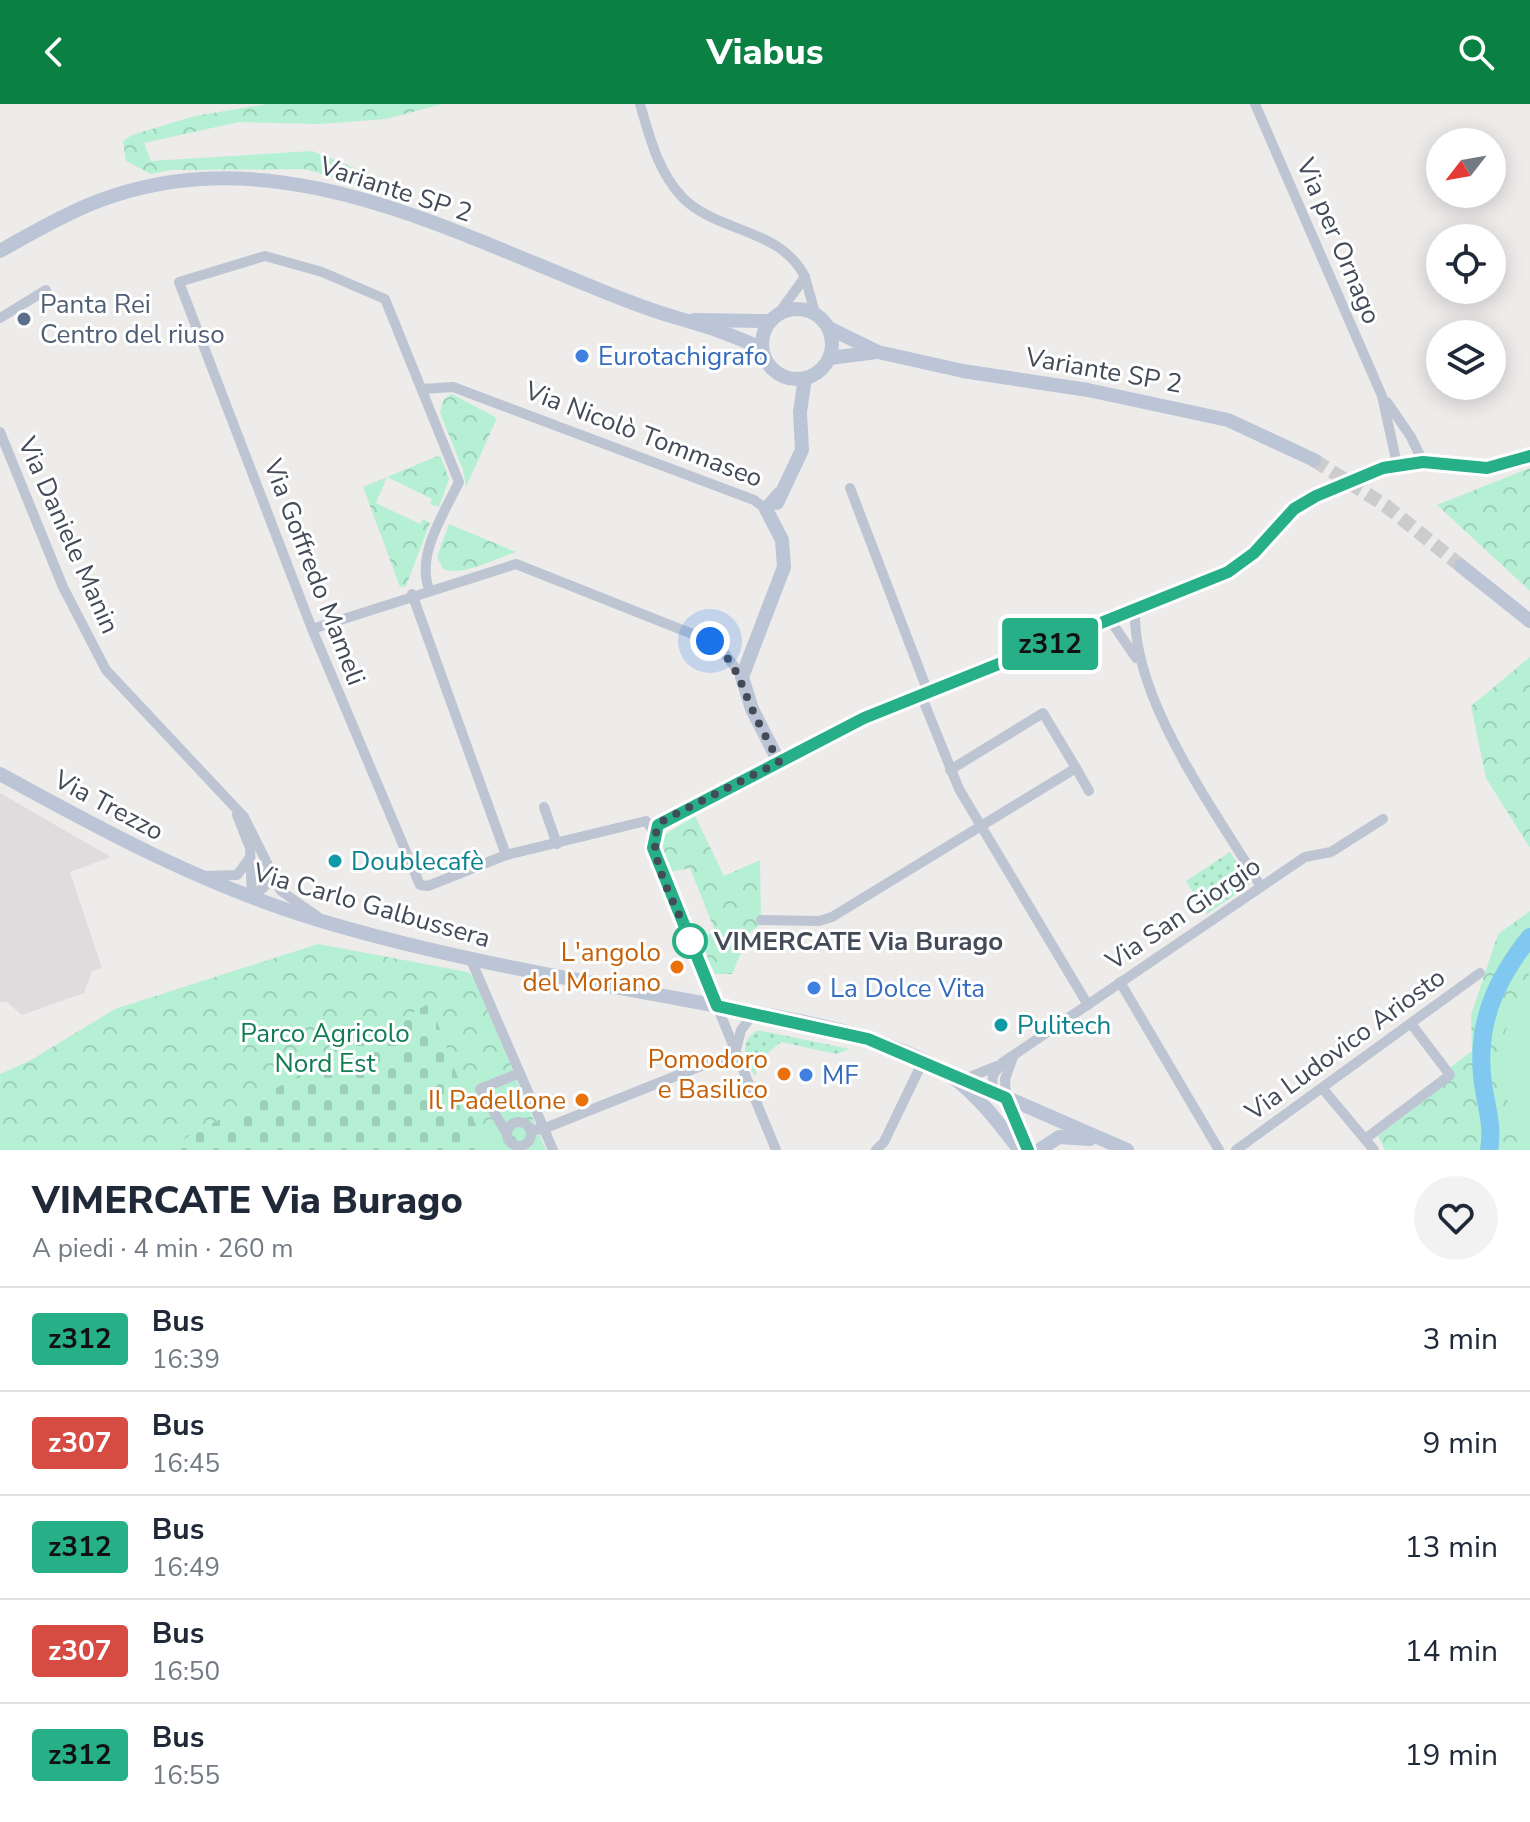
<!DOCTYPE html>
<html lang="it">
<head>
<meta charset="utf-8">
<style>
  body { margin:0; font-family:"Nunito Sans",sans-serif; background:#f2f2f3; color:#1f2937; height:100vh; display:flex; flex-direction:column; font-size:30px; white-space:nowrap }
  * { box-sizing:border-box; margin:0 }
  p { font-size:26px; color:#747a83 }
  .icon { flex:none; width:44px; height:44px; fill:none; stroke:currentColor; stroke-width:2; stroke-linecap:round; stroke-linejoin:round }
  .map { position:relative; height:1046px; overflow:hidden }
  .panel { display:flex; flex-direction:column; background:#fff; flex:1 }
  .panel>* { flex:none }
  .badge { padding:0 16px; border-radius:6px; font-size:28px; line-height:52px }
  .needle { width:52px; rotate:239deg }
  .fabs { position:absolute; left:1426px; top:24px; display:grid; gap:16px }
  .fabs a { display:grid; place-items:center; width:80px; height:80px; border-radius:50%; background:#fff; box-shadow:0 4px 20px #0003; font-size:40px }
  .you { position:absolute; width:40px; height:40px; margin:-20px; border:6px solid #fff; border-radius:50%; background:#1a73e8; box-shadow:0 0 0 12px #1a73e833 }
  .map>.badge { position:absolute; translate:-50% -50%; box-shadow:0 0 0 4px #fff }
  .round { display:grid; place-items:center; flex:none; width:84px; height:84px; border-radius:42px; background:#f2f2f3 }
  .headline { display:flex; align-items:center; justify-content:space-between; height:136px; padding:0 32px }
  h1 { font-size:38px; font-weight:800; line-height:60px }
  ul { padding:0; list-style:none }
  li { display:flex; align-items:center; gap:24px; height:104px; padding:0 32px; border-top:2px solid #e0e1e3 }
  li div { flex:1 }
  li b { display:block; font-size:30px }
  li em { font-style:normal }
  li .badge { min-width:88px; font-weight:700; text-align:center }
  header { display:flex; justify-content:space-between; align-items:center; height:104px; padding:0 32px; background:#0b8043; color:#fff; font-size:36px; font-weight:800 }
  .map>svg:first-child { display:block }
  .education { fill:#dfdcdd }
  .grass { fill:url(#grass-dots) }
  .forest { fill:url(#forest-crowns) }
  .cemetery { fill:url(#cemetery-stones) }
  .pitch { fill:#b5f0d4 }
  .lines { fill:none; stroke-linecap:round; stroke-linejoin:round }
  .river { stroke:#80c8ef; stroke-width:18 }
  .secondary-tunnel { stroke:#cccbce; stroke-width:14; stroke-dasharray:14 7; stroke-linecap:butt }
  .street { stroke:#bdc5d2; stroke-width:10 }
  .secondary { stroke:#bcc5d6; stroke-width:14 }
  .line-casing { stroke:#fff; stroke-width:18 }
  .line { stroke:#27b087; stroke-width:12 }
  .walk { stroke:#434b59; stroke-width:8; stroke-dasharray:0 14.4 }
  .service-dot { fill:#5c6f8a; stroke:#fff; stroke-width:3 }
  .shop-dot { fill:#3f7fe0; stroke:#fff; stroke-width:3 }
  .culture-dot { fill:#0f9aa8; stroke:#fff; stroke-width:3 }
  .stop-dot { fill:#fff; stroke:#27b087; stroke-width:4 }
  .food-dot { fill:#e8710a; stroke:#fff; stroke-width:3 }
  .labels { text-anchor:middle; stroke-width:6; stroke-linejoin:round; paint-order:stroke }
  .street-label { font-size:26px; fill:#434b59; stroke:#fff }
  .service-label { font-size:26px; fill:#4e5e75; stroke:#fff; text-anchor:start }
  .shop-label { font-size:26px; fill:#366cbe; stroke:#fff; text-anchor:start }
  .culture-label { font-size:26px; fill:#0d838f; stroke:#fff; text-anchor:start }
  .stop-label { font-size:26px; font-weight:bold; fill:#434b59; stroke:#fff; text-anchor:start }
  .food-label { font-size:26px; fill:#c56008; stroke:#fff; text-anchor:end }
  .park-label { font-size:26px; fill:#127c56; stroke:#fff }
</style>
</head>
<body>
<header><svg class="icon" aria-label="back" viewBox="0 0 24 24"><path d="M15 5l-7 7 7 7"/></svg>Viabus<svg class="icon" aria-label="search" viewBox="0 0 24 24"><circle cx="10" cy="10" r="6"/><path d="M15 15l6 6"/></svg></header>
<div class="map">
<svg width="1530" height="1046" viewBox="0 0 1530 1046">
  <defs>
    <pattern id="grass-dots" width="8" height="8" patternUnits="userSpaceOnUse" patternTransform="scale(2)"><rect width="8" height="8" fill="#b5f0d4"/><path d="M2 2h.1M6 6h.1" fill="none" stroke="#9dcfb8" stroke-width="1.8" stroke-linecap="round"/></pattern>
    <pattern id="forest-crowns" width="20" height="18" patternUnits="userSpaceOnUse" patternTransform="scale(2)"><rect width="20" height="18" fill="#b5f0d4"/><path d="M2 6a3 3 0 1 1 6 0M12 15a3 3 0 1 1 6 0" fill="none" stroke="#9dcfb8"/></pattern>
    <pattern id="cemetery-stones" width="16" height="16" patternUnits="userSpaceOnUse" patternTransform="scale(2)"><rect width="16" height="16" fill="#b5f0d4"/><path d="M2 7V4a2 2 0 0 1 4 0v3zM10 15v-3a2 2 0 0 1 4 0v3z" fill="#9dcfb8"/></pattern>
  </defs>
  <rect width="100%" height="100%" fill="#eeebeb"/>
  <polygon class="education" points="0,689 111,753 70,768 102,864 92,867 84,889 22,911 7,898 0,898"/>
  <g class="grass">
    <polygon points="1230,748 1250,780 1207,810 1186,777"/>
    <path d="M756 927H762L850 945 836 950 781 938 757 958 756 973C745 958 738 939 756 927Z"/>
  </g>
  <g class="forest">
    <polygon points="267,0 442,0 386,15 319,20 239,18 144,39 151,57 312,47 405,84 403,94 305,65 171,66 151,70 126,57 123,37 132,31 195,12"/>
    <polygon points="452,290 497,314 466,383 463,366 440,309 443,296"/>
    <polygon points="440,351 449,375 439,403 430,400 432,395 387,373 376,399 420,420 423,415 430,419 406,482 400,483 363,383"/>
    <polygon points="1530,364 1530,487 1437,401"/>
    <path d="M449 420 516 448C496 454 463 473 443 465L437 453Z"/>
    <polygon points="1530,553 1530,744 1486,674 1471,602"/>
    <polygon points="695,712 724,772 760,756 761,820 750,828 732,870 715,870 699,835 715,827 690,764 670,768 662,743 664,731"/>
    <polygon points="1530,807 1530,1046 1385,1046 1378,1032 1452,975 1448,965 1472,947 1471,911 1498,830"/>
    <polygon points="318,840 468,868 474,874 546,1046 0,1046 0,970 31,956 115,905"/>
  </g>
  <polygon class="cemetery" points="430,899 485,1046 164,1046"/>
  <polygon class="pitch" points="1530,867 1530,1046 1522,1046 1495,953"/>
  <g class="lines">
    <path class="river" d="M1489 1046C1494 1020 1484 996 1482 971 1477 917 1497 874 1530 833"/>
    <polyline class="secondary-tunnel" points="1314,356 1386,402 1461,462"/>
    <g class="street">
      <path d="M640 0C650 34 658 68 683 94 718 129 781 124 805 173"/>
      <polyline points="1255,0 1382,292 1397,360"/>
      <polyline points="779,209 805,173 815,209"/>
      <polyline points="0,214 46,186"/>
      <polyline points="422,285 453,283 754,396 766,405"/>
      <polyline points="1387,298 1411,333 1423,358"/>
      <polyline points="0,328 63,483 106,566 244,713 281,787 317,812"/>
      <polyline points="850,384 928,588"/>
      <path d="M429 485C416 451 444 409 459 378L385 195 322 168 265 152 179 178 312 525 420 781 428 782 506 751 646 717 654 728"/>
      <polyline points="412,490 506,751"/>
      <path d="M1135 506C1132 596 1215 706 1261 783"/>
      <polyline points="1110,516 1136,554"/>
      <polyline points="312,525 516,460 710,537 723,547 742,573"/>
      <polyline points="921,591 959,685 1088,901"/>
      <polyline points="1076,664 1089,687"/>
      <polyline points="544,703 557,740"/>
      <polyline points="237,711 250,744 252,794 266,781 268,767"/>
      <polyline points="206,772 237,771 249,755"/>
      <polyline points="761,816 819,817 832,813 1076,664 1043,609 950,666"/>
      <polyline points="471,856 553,1046"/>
      <polyline points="1120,878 1219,1046"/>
      <polyline points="717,902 776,1046"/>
      <polyline points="736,946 741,926 754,909"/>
      <polyline points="965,975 997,962"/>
      <polyline points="1323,985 1374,1046"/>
      <polyline points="992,987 993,971 1002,959 1305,753 1331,748 1383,715"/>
      <polyline points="1006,994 1005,975 1013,953"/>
      <circle cx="519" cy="1030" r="12"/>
      <polyline points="531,1026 543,1025 736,948"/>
      <polyline points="507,1030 480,985 520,969"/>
      <polyline points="1365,1035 1450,971 1412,921"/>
      <polyline points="876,1046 884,1038 923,957"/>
      <polyline points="1236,1046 1480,869"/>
    </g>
    <g class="secondary">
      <path d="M0 147C28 131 56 115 86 102 256 30 423 114 580 178 610 190 640 203 671 212 701 221 733 230 762 245"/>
      <circle cx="797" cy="240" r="35"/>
      <polyline points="694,216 770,217"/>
      <polyline points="829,224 878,248 963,267 1088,286 1228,316 1314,356"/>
      <polyline points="830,254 877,248"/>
      <polyline points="779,390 766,405 782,436 784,463 742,573 752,605 779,658"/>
      <polyline points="777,399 802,346 800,308 805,274"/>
      <polyline points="1461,462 1530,517"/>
      <path d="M0 670C105 728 209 784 325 818 443 853 565 874 686 896 770 912 861 922 937 963 970 981 996 1015 1018 1044"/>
      <polyline points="717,902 653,744 654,728 664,716 864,614 1223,471 1254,449 1298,402 1383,364 1423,358 1487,364 1530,352"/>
      <polyline points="957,972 1127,1046"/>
      <polyline points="1006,994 1028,1046"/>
      <polyline points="1039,1046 1059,1033 1090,1035"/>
    </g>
  </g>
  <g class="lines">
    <g class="line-casing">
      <polyline id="line" points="1028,1046 1006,994 868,935 717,902 653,744 658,721 864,614 1228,468 1254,449 1294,405 1316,392 1383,364 1423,358 1487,364 1530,352"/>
    </g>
    <use href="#line" class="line"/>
    <path class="walk" d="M690 837C681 808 636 739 664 716L779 658C770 641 761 624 753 607 740 579 736 556 710 537"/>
  </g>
  <circle class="service-dot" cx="24" cy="215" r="8"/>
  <g class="shop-dot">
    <circle cx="582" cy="252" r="8"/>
    <circle cx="814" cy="884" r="8"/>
    <circle cx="806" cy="971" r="8"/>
  </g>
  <g class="culture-dot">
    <circle cx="335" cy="757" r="8"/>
    <circle cx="1001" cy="921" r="8"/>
  </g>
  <circle class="stop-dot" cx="690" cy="837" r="16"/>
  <g class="food-dot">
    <circle cx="677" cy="863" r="8"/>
    <circle cx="784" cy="970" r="8"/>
    <circle cx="582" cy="996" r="8"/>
  </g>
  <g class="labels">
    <g class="street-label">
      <text transform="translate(396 85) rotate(18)" y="9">Variante SP 2</text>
      <text transform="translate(1339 137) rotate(67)" y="9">Via per Ornago</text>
      <text transform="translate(1104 266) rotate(10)" y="9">Variante SP 2</text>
      <text transform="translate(644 330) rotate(21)" y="9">Via Nicolò Tommaseo</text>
      <text transform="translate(69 431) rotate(66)" y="9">Via Daniele Manin</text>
      <text transform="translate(315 468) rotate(69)" y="9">Via Goffredo Mameli</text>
      <text transform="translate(109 701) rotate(28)" y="9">Via Trezzo</text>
      <text transform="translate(372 801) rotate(16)" y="9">Via Carlo Galbussera</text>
      <text transform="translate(1183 809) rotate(-34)" y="9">Via San Giorgio</text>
      <text transform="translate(1345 940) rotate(-36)" y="9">Via Ludovico Ariosto</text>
    </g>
    <g class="service-label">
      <text x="40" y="209">Panta Rei<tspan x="40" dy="30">Centro del riuso</tspan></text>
    </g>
    <g class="shop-label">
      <text x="598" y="261">Eurotachigrafo</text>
      <text x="830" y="893">La Dolce Vita</text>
      <text x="822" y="980">MF</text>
    </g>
    <g class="culture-label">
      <text x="351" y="766">Doublecafè</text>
      <text x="1017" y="930">Pulitech</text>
    </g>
    <g class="stop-label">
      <text x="714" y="846">VIMERCATE Via Burago</text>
    </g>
    <g class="food-label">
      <text x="661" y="857">L'angolo<tspan x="661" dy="30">del Moriano</tspan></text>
      <text x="768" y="964">Pomodoro<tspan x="768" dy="30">e Basilico</tspan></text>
      <text x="566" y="1005">Il Padellone</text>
    </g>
    <g class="park-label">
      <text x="325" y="938">Parco Agricolo<tspan x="325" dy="30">Nord Est</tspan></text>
    </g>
  </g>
</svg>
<div class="fabs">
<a><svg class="needle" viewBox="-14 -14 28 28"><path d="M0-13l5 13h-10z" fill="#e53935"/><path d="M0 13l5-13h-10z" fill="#747a83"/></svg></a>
<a><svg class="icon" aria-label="locate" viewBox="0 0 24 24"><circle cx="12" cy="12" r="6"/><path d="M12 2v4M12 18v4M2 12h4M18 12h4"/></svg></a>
<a><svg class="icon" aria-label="layers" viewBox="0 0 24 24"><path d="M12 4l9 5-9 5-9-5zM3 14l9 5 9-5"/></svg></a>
</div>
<div class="you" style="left:710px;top:537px"></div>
<b class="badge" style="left:1050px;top:540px;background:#27b087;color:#111">z312</b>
</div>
<section class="panel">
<div class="headline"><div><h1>VIMERCATE Via Burago</h1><p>A piedi · 4 min · 260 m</p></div><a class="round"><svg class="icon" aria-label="heart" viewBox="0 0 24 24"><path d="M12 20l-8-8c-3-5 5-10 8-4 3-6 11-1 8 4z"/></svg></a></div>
<ul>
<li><span class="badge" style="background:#27b087;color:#111">z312</span><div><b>Bus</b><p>16:39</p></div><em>3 min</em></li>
<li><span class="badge" style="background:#d74c42;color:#fff">z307</span><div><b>Bus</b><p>16:45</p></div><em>9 min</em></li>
<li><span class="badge" style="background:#27b087;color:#111">z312</span><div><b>Bus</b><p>16:49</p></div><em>13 min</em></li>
<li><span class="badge" style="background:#d74c42;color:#fff">z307</span><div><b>Bus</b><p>16:50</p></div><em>14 min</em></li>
<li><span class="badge" style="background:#27b087;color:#111">z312</span><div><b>Bus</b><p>16:55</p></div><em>19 min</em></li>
</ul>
</section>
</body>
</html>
